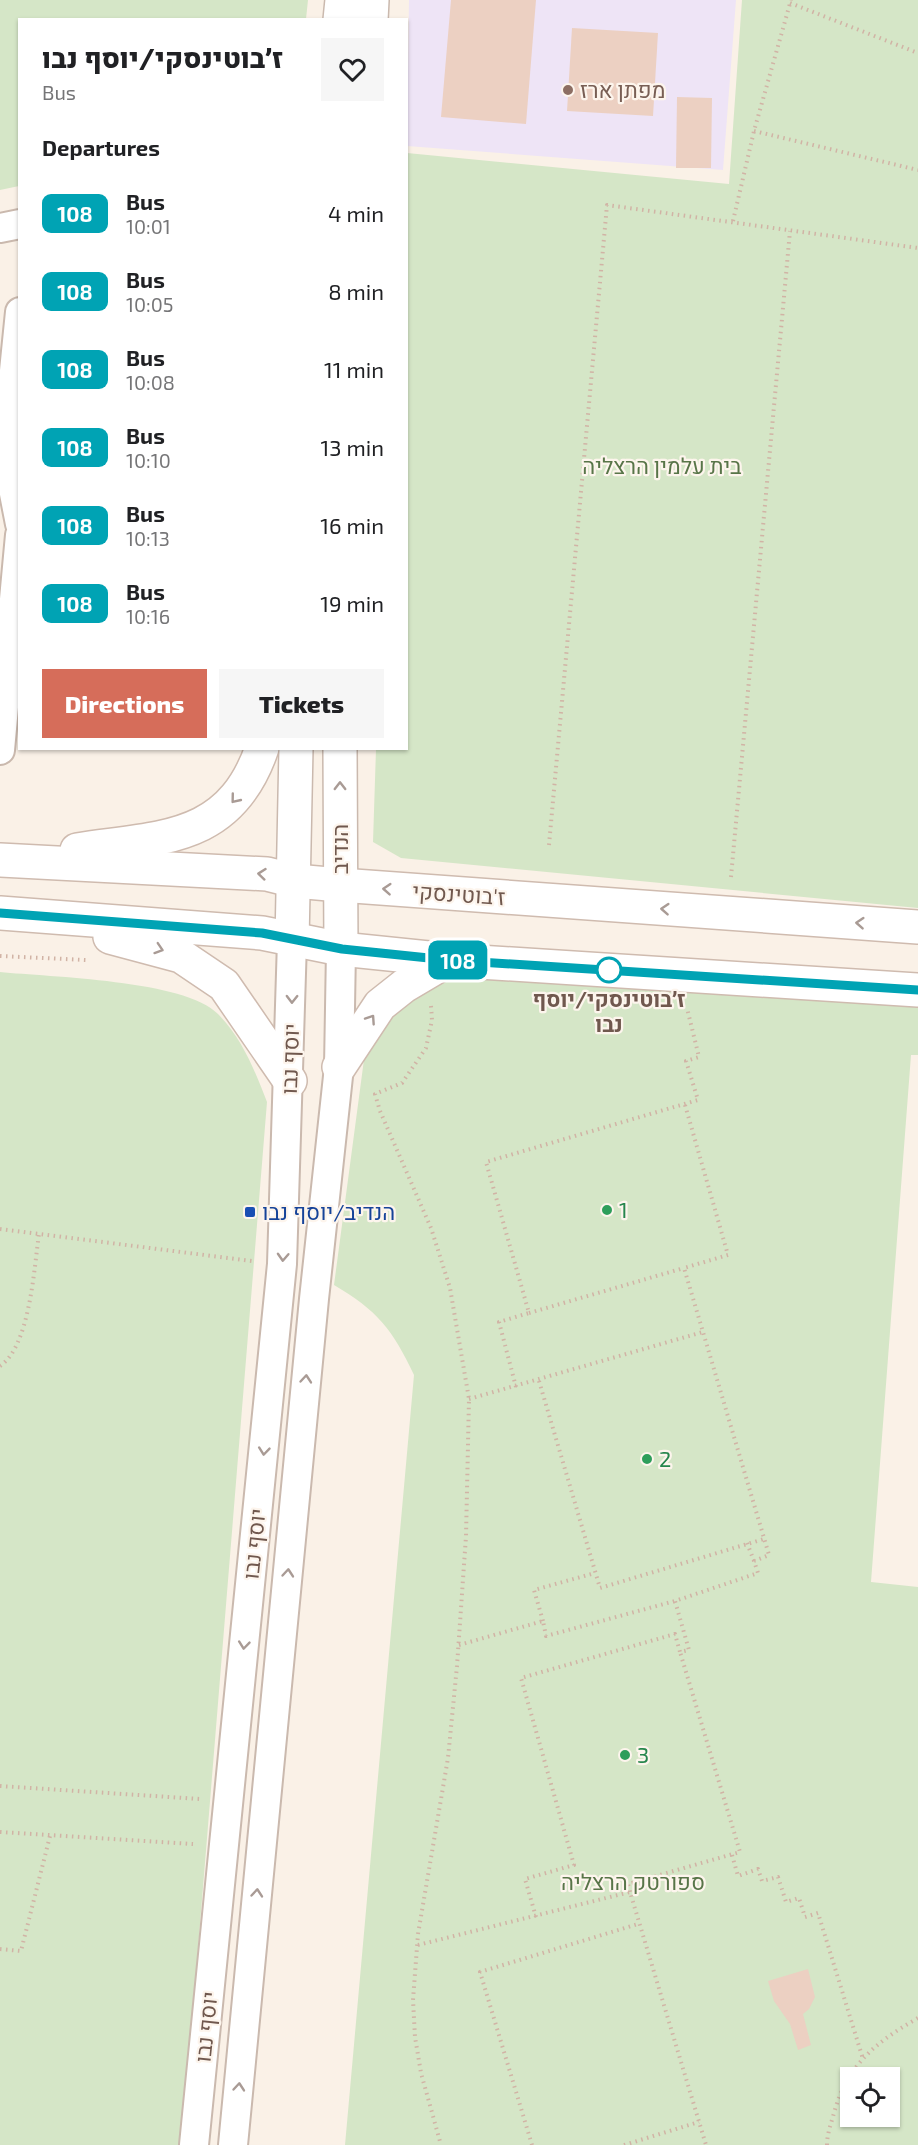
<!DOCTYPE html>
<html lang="en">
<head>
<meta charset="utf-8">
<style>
  body { margin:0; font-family:"Exo 2",Heebo,sans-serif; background:#f6f6f6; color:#202124; height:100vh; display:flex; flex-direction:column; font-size:22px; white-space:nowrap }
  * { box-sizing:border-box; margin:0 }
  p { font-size:20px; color:#757577 }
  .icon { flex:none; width:33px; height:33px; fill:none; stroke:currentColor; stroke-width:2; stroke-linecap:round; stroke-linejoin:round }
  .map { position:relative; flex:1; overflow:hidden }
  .side { position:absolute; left:18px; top:18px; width:390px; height:732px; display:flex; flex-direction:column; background:#fff; border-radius:0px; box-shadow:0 2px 4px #0004 }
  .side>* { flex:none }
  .badge { padding:0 12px; border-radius:9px; font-size:21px; line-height:39px }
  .buttons { position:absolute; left:840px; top:2067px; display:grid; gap:12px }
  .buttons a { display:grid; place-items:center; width:60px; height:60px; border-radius:0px; background:#fff; box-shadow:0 2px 4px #0004; font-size:30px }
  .map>.badge { position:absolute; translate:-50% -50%; box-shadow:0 0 0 3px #fff }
  h2 { padding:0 24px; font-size:22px; line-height:54px }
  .round { display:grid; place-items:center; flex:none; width:63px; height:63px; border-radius:0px; background:#f6f6f6 }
  .headline { display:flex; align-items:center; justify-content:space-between; height:102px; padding:0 24px }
  h1 { font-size:28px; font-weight:800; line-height:45px }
  .cta { display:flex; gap:12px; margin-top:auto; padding:12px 24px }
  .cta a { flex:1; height:69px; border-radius:0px; background:#d66d5a; color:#fff; font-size:24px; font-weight:800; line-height:69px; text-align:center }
  .cta a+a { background:#f6f6f6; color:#202124 }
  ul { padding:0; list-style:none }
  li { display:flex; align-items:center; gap:18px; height:78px; padding:0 24px }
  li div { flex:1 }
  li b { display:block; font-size:22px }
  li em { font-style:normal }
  li .badge { min-width:66px; font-weight:700; text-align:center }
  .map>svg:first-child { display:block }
  .education { fill:#eee4f6 }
  .green { fill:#d5e6c7; fill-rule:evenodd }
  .building { fill:#ecd0c2 }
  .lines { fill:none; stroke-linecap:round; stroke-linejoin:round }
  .minor-casing { stroke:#cab9ae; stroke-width:32 }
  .tertiary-casing { stroke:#cab9ae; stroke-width:36 }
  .secondary-casing { stroke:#cfbbaf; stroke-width:36 }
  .path { stroke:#d1b3a5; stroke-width:4; stroke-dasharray:1.5 4.5; stroke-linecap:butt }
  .minor { stroke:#fff; stroke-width:28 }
  .tertiary { stroke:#fff; stroke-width:33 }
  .secondary { stroke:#fff; stroke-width:33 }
  .oneway { stroke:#a99b95 }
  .line-casing { stroke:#fff; stroke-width:14 }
  .line { stroke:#00a3b4; stroke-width:9 }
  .education-dot { fill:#8d6e63; stroke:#fdf5ed; stroke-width:2 }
  .stop-dot { fill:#fff; stroke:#00a3b4; stroke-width:3 }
  .leisure-dot { fill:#2e9e5b; stroke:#fdf5ed; stroke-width:2 }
  .transit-dot { fill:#1a4fb4; stroke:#fdf5ed; stroke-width:2 }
  .labels { text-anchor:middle; stroke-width:4.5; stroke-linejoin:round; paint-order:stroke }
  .education-label { font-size:22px; fill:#785e54; stroke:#fdf5ed; text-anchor:start }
  .park-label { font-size:22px; fill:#587548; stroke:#fdf5ed }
  .street-label { font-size:22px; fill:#70584e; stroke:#fdf5ed }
  .stop-label { font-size:22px; font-weight:bold; fill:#70584e; stroke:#fdf5ed }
  .leisure-label { font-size:22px; fill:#27864d; stroke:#fdf5ed; text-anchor:start }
  .transit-label { font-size:22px; fill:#164399; stroke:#fdf5ed; text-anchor:start }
</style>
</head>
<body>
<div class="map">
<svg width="918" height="2145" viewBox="0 0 918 2145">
  <rect width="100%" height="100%" fill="#faf1e7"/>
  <polygon class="education" points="409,0 736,0 723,170 407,146"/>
  <g class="green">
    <polygon points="0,0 308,0 306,19 20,20 19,186 0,190"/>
    <polygon points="742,0 918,0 918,908 401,858 373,842 376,749 406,748 407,153 729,184"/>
    <path d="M0 972C49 977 186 980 218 1014 242 1038 255 1071 267 1102L182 2145H0Z"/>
    <path d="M452 974 918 1003V1055H911L871 1582 918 1587V2145H345L414 1375C393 1330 377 1310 334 1285L365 1052 400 1007ZM850 2078H890V2116H850Z"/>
  </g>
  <g class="building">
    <polygon points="451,0 536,0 526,124 441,117"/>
    <polygon points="572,28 658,33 653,116 567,111"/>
    <polygon points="677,97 712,98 711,168 676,168"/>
    <polygon points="808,1969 815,1997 809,2009 803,2014 811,2045 798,2050 790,2024 774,2001 768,1981"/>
  </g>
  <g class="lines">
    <g class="minor-casing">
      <g id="minor">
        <polyline points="0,228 20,224"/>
        <polyline points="20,312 9,420 11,478 20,524"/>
        <polyline points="0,750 20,535"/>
        <polyline points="194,2145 282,1264 292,941"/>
        <polyline points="233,2145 314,1299 339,1067 341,949"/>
      </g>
    </g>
    <g class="tertiary-casing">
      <g id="tertiary">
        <polyline points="340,20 342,0"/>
        <polyline points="371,20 372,0"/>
        <polyline points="340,748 341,949"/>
        <polyline points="292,941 296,748"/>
      </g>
    </g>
    <g class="secondary-casing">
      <g id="secondary">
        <path d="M77 850C161 837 230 842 262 748"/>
        <polyline points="0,860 267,874 295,881 340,885 918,927"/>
        <polyline points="0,913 262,933 341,949 448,960 918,990"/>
        <polyline points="110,937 181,956 224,985 290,1081"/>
        <polyline points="339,1067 380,1005 404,986 448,960"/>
      </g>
    </g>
    <g class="path">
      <polyline points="790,3 918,53"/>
      <polyline points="754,131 918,170"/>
      <polyline points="733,221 754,131 791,0"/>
      <polyline points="549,845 607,205 918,248"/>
      <polyline points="731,877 790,231"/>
      <polyline points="0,956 86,960"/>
      <polyline points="431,1006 432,1020 426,1048 402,1083 375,1094 380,1111 431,1228 450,1288 469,1399 466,1536 457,1666 448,1758 418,1934 413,2000 415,2037 421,2073 441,2145"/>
      <polyline points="0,1229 252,1261"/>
      <polyline points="529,1313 684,1268"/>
      <path d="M0 1366C30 1346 34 1268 39 1234"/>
      <polyline points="539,1381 600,1588 764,1539"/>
      <polyline points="516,1387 499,1322 529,1313 486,1162 698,1100 686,1061 699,1057 687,1008"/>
      <polyline points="469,1399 703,1332"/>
      <polyline points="747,1543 754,1561"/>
      <polyline points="543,1621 534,1590 595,1573"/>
      <polyline points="459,1645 543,1621 546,1636 675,1601"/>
      <polyline points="0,1786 200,1799"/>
      <polyline points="0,1832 193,1844"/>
      <polyline points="732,1855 738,1876 758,1869 762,1881 778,1877 786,1902 799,1898 805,1917 818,1913 863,2059"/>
      <polyline points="630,1892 628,1884 740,1852 680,1652"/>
      <polyline points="536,1917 525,1879 574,1865 521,1678 675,1634 680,1652 689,1650 675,1601 758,1573 754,1561 769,1555 684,1268 728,1255 685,1105"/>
      <polyline points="418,1945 630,1892 706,2145"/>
      <polyline points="0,1949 21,1951 50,1836"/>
      <polyline points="532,2145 480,1972 638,1924"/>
      <polyline points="624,2145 699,2122"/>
      <path d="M827 2145C827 2134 831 2124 834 2113 847 2065 876 2042 918 2018"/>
    </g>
    <use href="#minor" class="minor"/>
    <use href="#tertiary" class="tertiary"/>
    <use href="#secondary" class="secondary"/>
  </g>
  <defs><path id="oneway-chevron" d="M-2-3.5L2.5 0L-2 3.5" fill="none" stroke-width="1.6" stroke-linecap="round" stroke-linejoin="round" transform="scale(1.5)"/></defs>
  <g class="oneway">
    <use href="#oneway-chevron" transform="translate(340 786) rotate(-90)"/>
    <use href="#oneway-chevron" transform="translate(235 799) rotate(129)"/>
    <use href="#oneway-chevron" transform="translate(262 874) rotate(-174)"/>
    <use href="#oneway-chevron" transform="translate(387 889) rotate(-176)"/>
    <use href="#oneway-chevron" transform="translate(665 909) rotate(-176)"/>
    <use href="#oneway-chevron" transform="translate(860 923) rotate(-176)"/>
    <use href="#oneway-chevron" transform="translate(159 949) rotate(18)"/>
    <use href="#oneway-chevron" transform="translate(292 999) rotate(91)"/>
    <use href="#oneway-chevron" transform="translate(371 1019) rotate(-56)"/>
    <use href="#oneway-chevron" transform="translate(283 1257) rotate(93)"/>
    <use href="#oneway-chevron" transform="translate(306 1379) rotate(-85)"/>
    <use href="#oneway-chevron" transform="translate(264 1451) rotate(96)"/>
    <use href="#oneway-chevron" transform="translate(288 1573) rotate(-85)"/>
    <use href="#oneway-chevron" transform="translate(244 1645) rotate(96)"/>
    <use href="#oneway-chevron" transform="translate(257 1893) rotate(-85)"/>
    <use href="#oneway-chevron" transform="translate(239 2087) rotate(-85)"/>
  </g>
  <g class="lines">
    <g class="line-casing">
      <polyline id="line" points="0,913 262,933 342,949 448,960 918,990"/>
    </g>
    <use href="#line" class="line"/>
  </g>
  <circle class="education-dot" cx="568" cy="90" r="6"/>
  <circle class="stop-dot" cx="609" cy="970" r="12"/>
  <g class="leisure-dot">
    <circle cx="607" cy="1210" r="6"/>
    <circle cx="647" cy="1459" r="6"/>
    <circle cx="625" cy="1755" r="6"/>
  </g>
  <rect class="transit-dot" x="244" y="1206" width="12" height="12" rx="3"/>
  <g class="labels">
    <g class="education-label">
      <text x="580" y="98">מפתן ארז</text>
    </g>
    <g class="park-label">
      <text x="662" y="474">בית עלמין הרצליה</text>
      <text x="633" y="1890">ספורטק הרצליה</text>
    </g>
    <g class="street-label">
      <text transform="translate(340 849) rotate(-90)" y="8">הנדיב</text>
      <text transform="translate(459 894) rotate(4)" y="8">ז'בוטינסקי</text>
      <text transform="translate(290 1059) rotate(-88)" y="8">יוסף נבו</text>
      <text transform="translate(254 1544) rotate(-84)" y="8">יוסף נבו</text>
      <text transform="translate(206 2027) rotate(-84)" y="8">יוסף נבו</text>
    </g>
    <g class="stop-label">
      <text x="609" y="1007">ז׳בוטינסקי/יוסף<tspan x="609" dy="25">נבו</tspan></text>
    </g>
    <g class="leisure-label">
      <text x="619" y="1218">1</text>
      <text x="659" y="1467">2</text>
      <text x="637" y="1763">3</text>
    </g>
    <g class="transit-label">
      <text x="262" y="1220">הנדיב/יוסף נבו</text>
    </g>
  </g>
</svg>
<div class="buttons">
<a><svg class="icon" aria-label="locate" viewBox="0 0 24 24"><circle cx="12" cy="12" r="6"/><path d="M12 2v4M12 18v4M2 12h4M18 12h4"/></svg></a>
</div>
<b class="badge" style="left:458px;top:960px;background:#00a3b4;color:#fff">108</b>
<section class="side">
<div class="headline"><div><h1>ז׳בוטינסקי/יוסף נבו</h1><p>Bus</p></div><a class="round"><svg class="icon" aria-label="heart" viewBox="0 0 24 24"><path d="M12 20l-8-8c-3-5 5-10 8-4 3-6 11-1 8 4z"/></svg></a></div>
<h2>Departures</h2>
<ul>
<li><span class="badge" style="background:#00a3b4;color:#fff">108</span><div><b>Bus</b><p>10:01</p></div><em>4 min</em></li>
<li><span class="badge" style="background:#00a3b4;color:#fff">108</span><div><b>Bus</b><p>10:05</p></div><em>8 min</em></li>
<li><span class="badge" style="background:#00a3b4;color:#fff">108</span><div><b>Bus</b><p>10:08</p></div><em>11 min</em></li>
<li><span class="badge" style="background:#00a3b4;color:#fff">108</span><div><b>Bus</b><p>10:10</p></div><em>13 min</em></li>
<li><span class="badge" style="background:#00a3b4;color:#fff">108</span><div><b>Bus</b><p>10:13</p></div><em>16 min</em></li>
<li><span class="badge" style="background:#00a3b4;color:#fff">108</span><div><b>Bus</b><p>10:16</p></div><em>19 min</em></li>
</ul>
<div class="cta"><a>Directions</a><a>Tickets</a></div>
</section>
</div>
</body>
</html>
